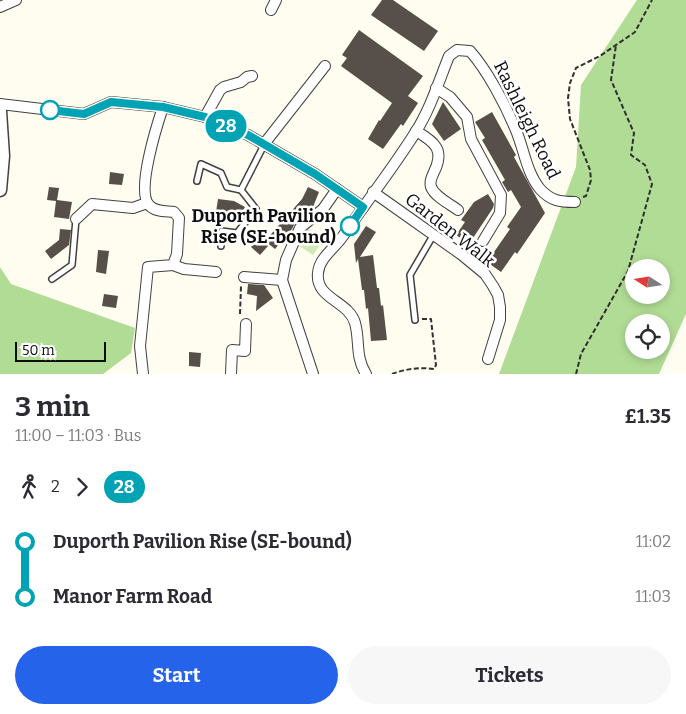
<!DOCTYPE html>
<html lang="en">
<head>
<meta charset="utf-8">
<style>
  body { margin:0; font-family:Bitter,serif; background:#f7f7f7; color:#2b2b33; height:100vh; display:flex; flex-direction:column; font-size:19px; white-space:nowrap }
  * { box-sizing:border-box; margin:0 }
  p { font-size:16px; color:#7c7c81 }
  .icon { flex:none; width:28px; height:28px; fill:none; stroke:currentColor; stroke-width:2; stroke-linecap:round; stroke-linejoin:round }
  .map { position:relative; height:374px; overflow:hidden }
  .drawer { display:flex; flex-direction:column; background:#fff; flex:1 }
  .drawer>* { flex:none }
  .badge { padding:0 10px; border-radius:16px; font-size:18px; line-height:32px }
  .needle { width:32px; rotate:282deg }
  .fabs { position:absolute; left:625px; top:259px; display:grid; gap:10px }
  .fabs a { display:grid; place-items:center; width:45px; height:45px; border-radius:50%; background:#fff; box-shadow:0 2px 8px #0003; font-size:25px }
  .scale { position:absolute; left:15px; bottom:12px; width:91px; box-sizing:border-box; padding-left:5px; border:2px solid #0e0e0e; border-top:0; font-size:14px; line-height:18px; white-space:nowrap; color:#0e0e0e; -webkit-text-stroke:4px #fff; paint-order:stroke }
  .map>.badge { position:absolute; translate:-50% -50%; box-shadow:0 0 0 2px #fff }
  .legs { display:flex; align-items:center; gap:8px; height:55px; padding:0 15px; font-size:16px }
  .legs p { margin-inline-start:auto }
  .head { display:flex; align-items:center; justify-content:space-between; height:85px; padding:0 15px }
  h1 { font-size:28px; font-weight:700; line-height:38px }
  .button { display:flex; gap:10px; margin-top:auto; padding:10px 15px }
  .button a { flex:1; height:58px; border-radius:30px; background:#2563eb; color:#fff; font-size:20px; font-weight:700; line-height:58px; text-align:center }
  .button a+a { background:#f7f7f7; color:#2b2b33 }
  ul { padding:0 15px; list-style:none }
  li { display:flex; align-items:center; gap:18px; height:55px; font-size:19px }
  li i { display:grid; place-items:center; width:8px; height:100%; margin:0 6px; background:currentColor }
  li i::after { content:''; width:12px; height:12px; margin:-6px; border:4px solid; border-radius:50%; background:#fff }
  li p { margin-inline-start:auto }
  li:first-child i { background:linear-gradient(#0000 50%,currentColor 0) }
  li:last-child i { background:linear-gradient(currentColor 50%,#0000 0) }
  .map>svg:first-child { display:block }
  .green { fill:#ceebb7 }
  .forest { fill:#b1dc95; fill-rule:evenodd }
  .building { fill:#57504a }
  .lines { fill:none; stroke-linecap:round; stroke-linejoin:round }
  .service-casing { stroke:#414141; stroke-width:8 }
  .minor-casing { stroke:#414141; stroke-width:12 }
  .tertiary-casing { stroke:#414141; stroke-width:15 }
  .path { stroke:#303030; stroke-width:2; stroke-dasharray:5 2.5; stroke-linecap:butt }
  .service { stroke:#fff; stroke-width:5 }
  .minor { stroke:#fff; stroke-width:10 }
  .tertiary { stroke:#fff; stroke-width:12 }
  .line-1-casing { stroke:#fff; stroke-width:11 }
  .line-1 { stroke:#00a3b4; stroke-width:8 }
  .stop-1-dot { fill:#fff; stroke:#00a3b4; stroke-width:2.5 }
  .labels { text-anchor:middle; stroke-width:5; stroke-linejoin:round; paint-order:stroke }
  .street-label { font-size:18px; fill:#0e0e0e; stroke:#fff }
  .stop-label { font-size:18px; font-weight:bold; fill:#0e0e0e; stroke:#fff; text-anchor:end }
</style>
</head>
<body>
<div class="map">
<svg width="686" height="374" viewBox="0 0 686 374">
  <rect width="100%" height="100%" fill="#fffdef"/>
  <polygon class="green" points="308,229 324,239 313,255 298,245"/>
  <g class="forest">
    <path d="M637 0H686V314L659 374H499L576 167 581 85ZM634 268H661V295H634ZM634 322H661V350H634Z"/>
    <polygon points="0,267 11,284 135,328 131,353 103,374 0,374"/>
  </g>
  <g class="building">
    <polygon points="382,0 393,0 438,31 424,51 371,15"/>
    <polygon points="359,30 423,76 408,96 418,103 403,126 401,124 383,149 368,139 379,120 380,121 392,103 341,66 347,58 342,55"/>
    <polygon points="443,102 461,129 444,141 432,124"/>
    <polygon points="492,112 516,155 514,157 545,213 517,254 515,252 501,272 487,262 510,229 507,227 521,207 511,190 508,192 502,182 505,180 482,140 485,138 475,122"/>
    <polygon points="110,172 124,174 122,185 109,184"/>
    <polygon points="49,187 59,188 57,200 72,202 69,219 54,217 56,201 47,200"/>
    <polygon points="308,187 319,192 313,207 295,223 292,229 275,249 265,241 302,199"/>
    <polygon points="488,194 494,204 493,208 469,244 456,235 465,222 461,220 474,202"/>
    <polygon points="218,199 234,201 245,207 239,218 229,213 216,212"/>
    <polygon points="366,226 376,232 360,257 373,255 377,288 379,288 381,306 383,305 387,340 371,341 368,308 366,309 364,290 362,290 358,259 356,263 354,244"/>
    <polygon points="60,229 71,230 69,245 51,259 45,251 59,240"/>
    <polygon points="259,238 268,246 260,255 251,247"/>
    <polygon points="98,250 109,251 106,274 96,272"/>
    <polygon points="248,284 264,285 273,298 256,311 257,296 247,294"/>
    <polygon points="104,294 118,296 116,308 102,306"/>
    <polygon points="189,352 201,353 200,367 189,366"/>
  </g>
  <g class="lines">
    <g class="service-casing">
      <g id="service">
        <polyline points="197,181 201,164 221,173 227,187 241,190 264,145"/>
        <polyline points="221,246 222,231 237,233 256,209 241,190"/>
        <polyline points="52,279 72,265 76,219"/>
        <polyline points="415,320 410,275 434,234"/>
      </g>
    </g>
    <g class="minor-casing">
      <g id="minor">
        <polyline points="0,7 16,0"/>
        <polyline points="271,10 276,0"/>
        <polyline points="436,88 450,97 467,117 471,139 501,195 500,213 483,241"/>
        <polyline points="0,104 84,114 111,102 163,107 205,117 248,135 315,174 363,207"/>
        <polyline points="205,117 220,90 224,87 241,82 247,77 252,76"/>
        <path d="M416 131C435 142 445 150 434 172 432 177 429 181 431 187 435 197 450 204 458 210"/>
        <polyline points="264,144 325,66"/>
        <polyline points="373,192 462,255 485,274 493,286 498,295 500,307 500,320 488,359"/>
        <polyline points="76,219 92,204 133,208 147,203"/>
        <polyline points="173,265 184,269 216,272"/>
        <polyline points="244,277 282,280"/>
        <path d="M143 374 140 346 148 267 173 265 177 254 179 218 174 212C165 211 155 212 149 205 136 191 157 125 163 107"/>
        <polyline points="231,374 232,350 245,351 246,324"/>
        <polyline points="313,374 282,280 286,260 300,228 323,209 337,189"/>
        <path d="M366 374C355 357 360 340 355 323 349 301 315 299 318 273 319 258 335 248 343 236 367 201 393 168 415 133 430 110 439 81 449 56L457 50 470 51C487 70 505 104 515 128 524 148 526 172 540 189 551 201 560 202 575 202"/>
      </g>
    </g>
    <g class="tertiary-casing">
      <polyline id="tertiary" points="0,111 3,156 0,190"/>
    </g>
    <g class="path">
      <polyline points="583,197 586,196 591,180 590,170 570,119 568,98 570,83 576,68 600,56 635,32 652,0"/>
      <polyline points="240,314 241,286"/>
      <path d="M392 374C405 369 420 367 434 369L436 365 431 319H422"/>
      <polyline points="576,374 581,354 628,271 652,184 645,165 631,155 634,133 611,80 616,45"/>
    </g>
    <use href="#service" class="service"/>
    <use href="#minor" class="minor"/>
    <use href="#tertiary" class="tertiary"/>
  </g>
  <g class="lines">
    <g class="line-1-casing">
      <polyline id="line-1" points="50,110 84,114 111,102 163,107 205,117 248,135 315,174 363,207 350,226"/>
    </g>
    <use href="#line-1" class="line-1"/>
  </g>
  <g class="stop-1-dot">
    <circle cx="50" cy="110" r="9"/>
    <circle cx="350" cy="226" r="9"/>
  </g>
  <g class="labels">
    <g class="street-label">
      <text transform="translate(527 120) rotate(64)" y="6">Rashleigh Road</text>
      <text transform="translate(450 230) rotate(38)" y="6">Garden Walk</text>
    </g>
    <g class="stop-label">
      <text x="336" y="222">Duporth Pavilion<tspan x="336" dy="21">Rise (SE-bound)</tspan></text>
    </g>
  </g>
</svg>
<div class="fabs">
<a><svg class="needle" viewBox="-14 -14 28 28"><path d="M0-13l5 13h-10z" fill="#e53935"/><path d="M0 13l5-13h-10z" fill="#7c7c81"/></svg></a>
<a><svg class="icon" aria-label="locate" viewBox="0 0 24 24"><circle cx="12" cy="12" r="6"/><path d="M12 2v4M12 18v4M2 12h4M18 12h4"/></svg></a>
</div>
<div class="scale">50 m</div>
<b class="badge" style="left:226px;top:126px;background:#00a3b4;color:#fff">28</b>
</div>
<section class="drawer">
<div class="head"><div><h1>3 min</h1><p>11:00 – 11:03 · Bus</p></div><b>£1.35</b></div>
<div class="legs"><svg class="icon" aria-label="walk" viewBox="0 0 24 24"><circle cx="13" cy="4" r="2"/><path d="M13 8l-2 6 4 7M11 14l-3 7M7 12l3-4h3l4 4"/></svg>2<svg class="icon" aria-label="forward" viewBox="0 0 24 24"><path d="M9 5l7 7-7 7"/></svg><b class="badge" style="background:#00a3b4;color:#fff">28</b></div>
<ul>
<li><i style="color:#00a3b4"></i><b>Duporth Pavilion Rise (SE-bound)</b><p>11:02</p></li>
<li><i style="color:#00a3b4"></i><b>Manor Farm Road</b><p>11:03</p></li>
</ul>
<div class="button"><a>Start</a><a>Tickets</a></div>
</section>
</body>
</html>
